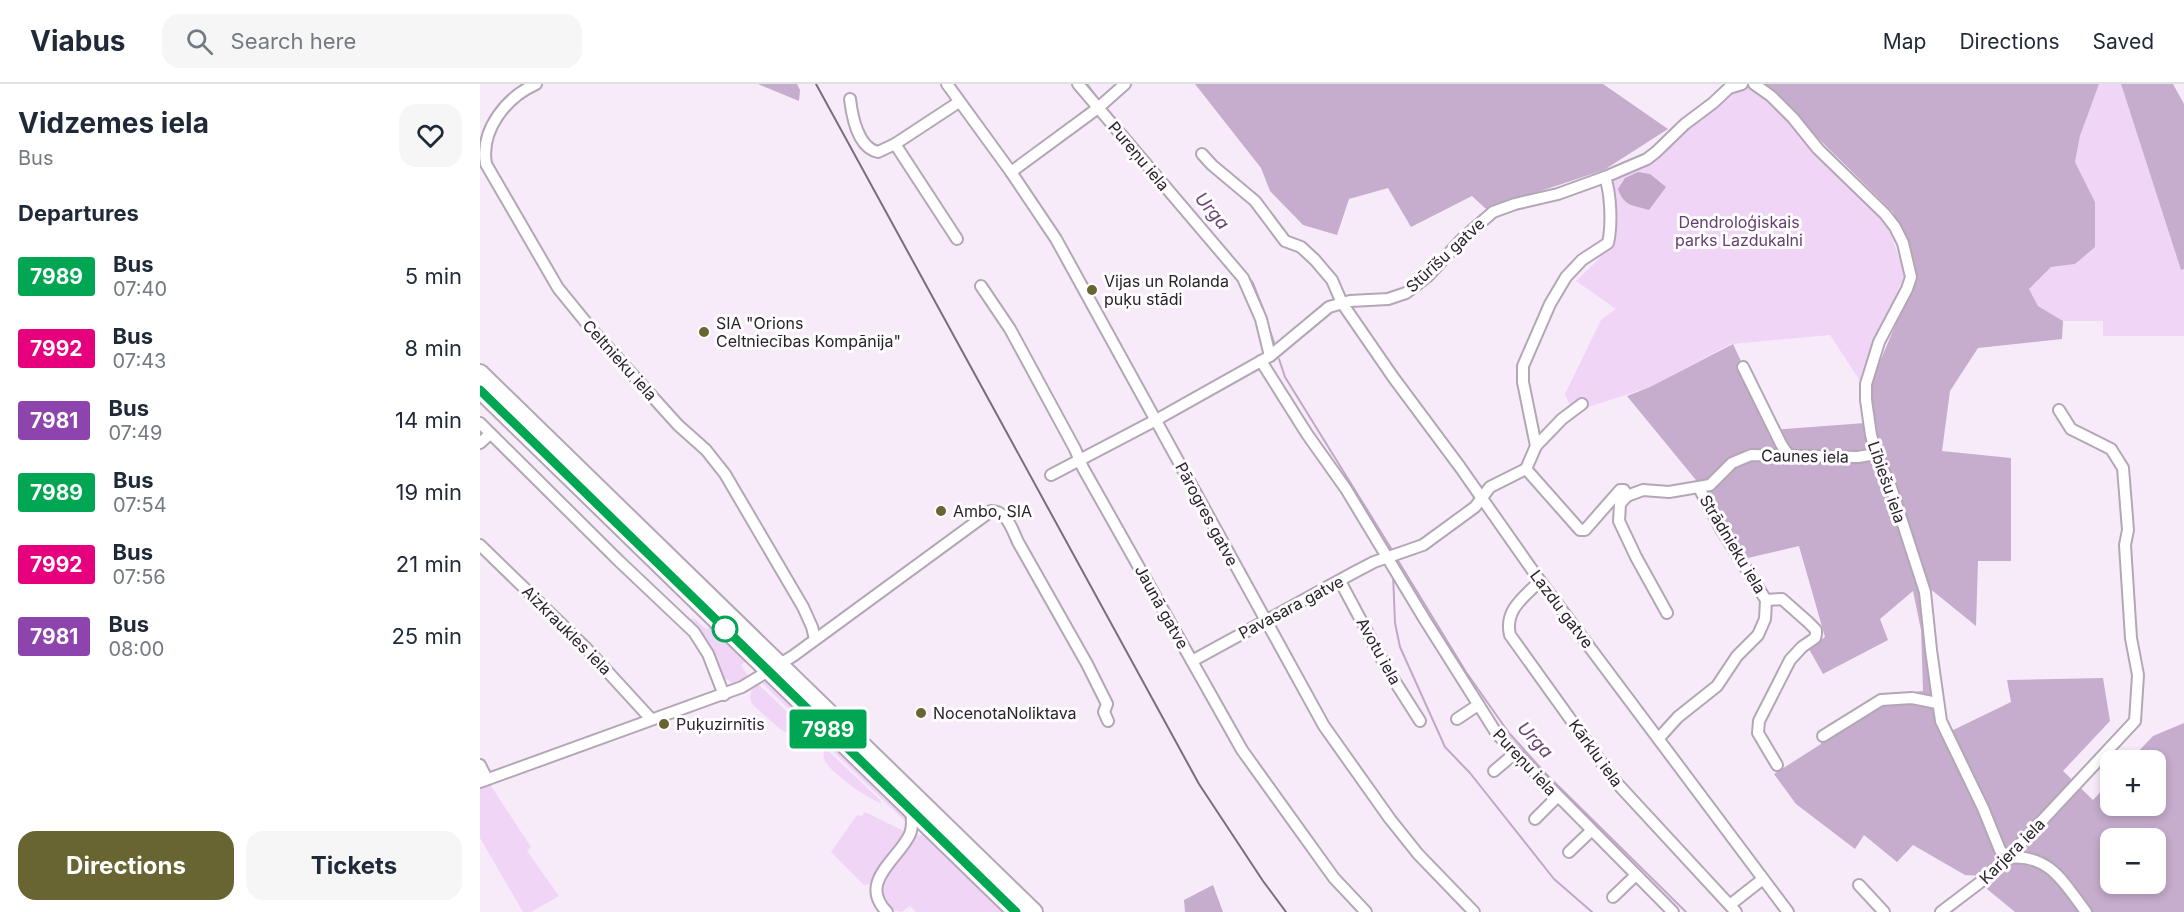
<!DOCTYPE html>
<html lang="en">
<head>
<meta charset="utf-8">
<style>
  body { margin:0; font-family:Inter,sans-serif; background:#f6f6f7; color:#1f2937; height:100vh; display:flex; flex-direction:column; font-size:22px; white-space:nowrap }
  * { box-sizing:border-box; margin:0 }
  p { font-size:20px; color:#747a83 }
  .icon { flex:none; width:33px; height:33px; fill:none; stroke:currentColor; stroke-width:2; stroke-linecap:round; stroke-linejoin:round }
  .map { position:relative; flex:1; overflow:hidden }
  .sheet { display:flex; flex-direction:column; background:#fff; width:480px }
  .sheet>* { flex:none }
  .badge { padding:0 12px; border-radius:4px; font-size:21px; line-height:39px }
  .tools { position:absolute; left:1620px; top:666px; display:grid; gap:12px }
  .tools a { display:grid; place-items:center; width:66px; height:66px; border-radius:12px; background:#fff; box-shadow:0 3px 9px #0003; font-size:30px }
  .map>.badge { position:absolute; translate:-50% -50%; box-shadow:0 0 0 3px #fff }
  h2 { padding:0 18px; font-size:22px; line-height:54px }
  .round { display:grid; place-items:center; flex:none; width:63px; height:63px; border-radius:18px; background:#f6f6f7 }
  .summary { display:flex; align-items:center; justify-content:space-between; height:102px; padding:0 18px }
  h1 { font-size:28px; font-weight:700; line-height:45px }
  .button { display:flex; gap:12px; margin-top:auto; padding:12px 18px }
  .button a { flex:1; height:69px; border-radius:18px; background:#686532; color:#fff; font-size:24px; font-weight:700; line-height:69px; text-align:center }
  .button a+a { background:#f6f6f7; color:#1f2937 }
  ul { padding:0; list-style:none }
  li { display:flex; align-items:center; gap:18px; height:72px; padding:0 18px }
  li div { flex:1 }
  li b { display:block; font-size:22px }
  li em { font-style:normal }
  li .badge { min-width:66px; font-weight:700; text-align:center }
  header { display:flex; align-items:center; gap:36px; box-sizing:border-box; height:84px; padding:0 30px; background:#fff; border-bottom:2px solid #e0e1e3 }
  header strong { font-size:28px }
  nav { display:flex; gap:33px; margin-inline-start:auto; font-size:21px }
  .search { width:420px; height:54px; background:#f6f6f7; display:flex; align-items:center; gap:15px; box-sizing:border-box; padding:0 21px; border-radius:18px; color:#747a83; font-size:22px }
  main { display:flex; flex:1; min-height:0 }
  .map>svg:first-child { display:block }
  .green { fill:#f0d5f7 }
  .forest { fill:#c6accd; fill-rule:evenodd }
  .water { fill:#c2a7c8 }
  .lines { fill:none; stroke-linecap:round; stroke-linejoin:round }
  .stream { stroke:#c2a7c8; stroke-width:2 }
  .minor-casing { stroke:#b3a7b6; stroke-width:14 }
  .highway-casing { stroke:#b3a7b6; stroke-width:20 }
  .minor { stroke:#fff; stroke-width:10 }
  .highway { stroke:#fff; stroke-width:16 }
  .rail { stroke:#766f78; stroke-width:2 }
  .line-casing { stroke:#fff; stroke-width:14 }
  .line { stroke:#00a651; stroke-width:9 }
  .poi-dot { fill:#686532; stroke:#fefcff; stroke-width:2 }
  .stop-dot { fill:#fff; stroke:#00a651; stroke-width:3 }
  .labels { text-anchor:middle; stroke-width:6; stroke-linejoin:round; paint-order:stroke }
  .street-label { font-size:16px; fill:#29242a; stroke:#fefcff }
  .park-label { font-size:16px; fill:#643f6d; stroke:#fefcff }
  .poi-label { font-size:16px; fill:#29242a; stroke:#fefcff; text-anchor:start }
  .water-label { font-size:18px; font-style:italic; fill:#6b4674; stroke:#fefcff }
</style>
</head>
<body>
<header>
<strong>Viabus</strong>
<div class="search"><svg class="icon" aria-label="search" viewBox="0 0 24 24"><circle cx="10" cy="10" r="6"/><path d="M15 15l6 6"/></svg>Search here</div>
<nav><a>Map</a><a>Directions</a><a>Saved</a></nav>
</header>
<main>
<section class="sheet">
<div class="summary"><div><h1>Vidzemes iela</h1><p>Bus</p></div><a class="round"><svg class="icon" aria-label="heart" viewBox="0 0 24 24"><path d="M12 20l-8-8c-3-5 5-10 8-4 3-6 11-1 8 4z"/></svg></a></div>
<h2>Departures</h2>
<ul>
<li><span class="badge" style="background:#00a651;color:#fff">7989</span><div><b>Bus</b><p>07:40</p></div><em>5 min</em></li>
<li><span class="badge" style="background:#e6007e;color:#fff">7992</span><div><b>Bus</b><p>07:43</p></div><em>8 min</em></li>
<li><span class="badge" style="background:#8e44ad;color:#fff">7981</span><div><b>Bus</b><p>07:49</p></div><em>14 min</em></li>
<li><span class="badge" style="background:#00a651;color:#fff">7989</span><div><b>Bus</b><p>07:54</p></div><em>19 min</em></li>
<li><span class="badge" style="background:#e6007e;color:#fff">7992</span><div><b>Bus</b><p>07:56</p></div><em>21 min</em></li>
<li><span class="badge" style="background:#8e44ad;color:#fff">7981</span><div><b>Bus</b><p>08:00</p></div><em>25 min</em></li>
</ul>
<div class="button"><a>Directions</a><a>Tickets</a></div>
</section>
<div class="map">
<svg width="1704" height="828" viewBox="0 0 1704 828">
  <rect width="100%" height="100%" fill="#f7ebfa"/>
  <g class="green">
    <polygon points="1344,0 1351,0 1356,83 1403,130 1425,189 1382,300 1350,251 1251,260 1170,303 1093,328 1085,310 1121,236 1136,225 1096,197 1127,167 1127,115 1121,98 1201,51 1257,7 1271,1 1348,76"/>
    <polygon points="1619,0 1641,0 1701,186 1704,185 1704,252 1623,252 1623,237 1583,237 1558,222 1549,205 1571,183 1595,180 1615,118 1595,78 1600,52"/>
    <path d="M212 534C218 535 221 543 227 545L230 542 250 557 269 575 261 581 268 592 252 600 247 595 244 596 209 537Z"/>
    <polygon points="286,597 289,597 428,732 427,739 282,599"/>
    <path d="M278 600 400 716 401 719C389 716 348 687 344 675 343 671 344 669 344 666L329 652 315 653 300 645 272 620 270 613 272 605Z"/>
    <polygon points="9,699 51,763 47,767 79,812 51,828 43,828 0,754 0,703"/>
    <polygon points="385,728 426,748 390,800 384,801 351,768 377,731 382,732"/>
    <path d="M446 750 527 828H436L430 822 422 828 412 826C389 798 418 776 434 752Z"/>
  </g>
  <g class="forest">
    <polygon points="278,0 317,0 320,6 319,17"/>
    <polygon points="715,0 1123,0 1188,45 1124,86 1006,125 992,112 931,143 908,104 869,115 857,151 823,141 790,107 781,84"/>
    <path d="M1283 0H1619L1600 52 1595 78 1615 118V163L1595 180 1571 183 1549 205 1558 222 1583 237 1582 255 1498 264 1470 307 1462 367 1531 374V477H1498L1496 542 1448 503 1465 650 1531 618 1527 596 1623 594 1630 637 1583 687 1613 716 1630 698V722H1676V676H1650L1673 652 1704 639V828H1535L1507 805 1517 793 1485 791 1433 761 1417 778 1384 751 1375 765 1316 720 1294 690 1341 660V649L1406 610 1443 607 1441 546 1433 507 1400 535 1408 556 1343 590 1329 565 1345 553 1319 462 1255 477 1220 401 1147 312 1170 303 1253 260 1293 346 1385 339 1397 347 1389 303 1437 191 1413 128ZM1630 754H1676V800H1630Z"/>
    <polygon points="1641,0 1693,0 1704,20 1704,185 1701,186"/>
    <polygon points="733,801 743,828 705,828 704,816"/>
  </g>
  <path class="water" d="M1158 88 1170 90 1186 103 1169 126C1154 121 1144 123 1138 105L1145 94Z"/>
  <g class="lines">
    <g class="stream">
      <polyline points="607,0 619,16"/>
      <polyline points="626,24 713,128"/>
      <polyline points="756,178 773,199 786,232"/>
      <polyline points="788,241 795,261"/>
      <polyline points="799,275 805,293 818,314 912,466"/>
      <polyline points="917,475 986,588 1029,649 1066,690 1206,828"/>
      <polyline points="913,490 915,539 920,563 965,663 990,689 1074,795 1112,828"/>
    </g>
    <g class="minor-casing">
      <g id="minor">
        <path d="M56 0C27 13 0 45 6 80L78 204 113 247 198 341 226 366 245 390 323 523 332 543 335 555"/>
        <polyline points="467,0 531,88 576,155 844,642 910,735 938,770 994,828"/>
        <polyline points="598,0 763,194 781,235 790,272"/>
        <polyline points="1274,0 1291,12 1313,34 1338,65 1405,130 1415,143 1423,159 1431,193 1427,205 1399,258 1386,300 1386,316 1391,351 1396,370 1411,403 1445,508 1451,566 1461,637 1503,724 1520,766 1528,774"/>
        <path d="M370 15C372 32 378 64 398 68L415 60 479 18"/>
        <polyline points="415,60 477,155"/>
        <polyline points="722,70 732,81 775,117 805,157 821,163 835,176 852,196 862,219 913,293 980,383 1060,497 1308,828"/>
        <polyline points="531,88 618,24 645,0"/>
        <polyline points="501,202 530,245 595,365 603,384 762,666 854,794 886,828"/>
        <polyline points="781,277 827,350 866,405 945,536 1017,650 1193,828"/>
        <polyline points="1263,283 1301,360 1309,372"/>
        <polyline points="0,339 139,477 214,548 228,570 244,611"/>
        <polyline points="0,359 10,350"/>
        <polyline points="1056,362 1082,335 1102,320"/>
        <polyline points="1046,385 1100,446 1105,446 1140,406 1144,406 1147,412"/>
        <polyline points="571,391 676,336 790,272 849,223 870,217 908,215 926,209 948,192 983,154 1013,128 1035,120 1078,110 1125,93 1167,75 1176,68 1205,40 1233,19 1249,4 1262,0"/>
        <polyline points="0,461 105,563 171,635"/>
        <polyline points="860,497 907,585 940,637"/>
        <path d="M1060 497C1044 513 1024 526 1030 551L1134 696 1256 828"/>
        <polyline points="1286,516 1302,515 1328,538 1336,546 1336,550 1335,554 1322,563 1310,576 1279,637 1278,649 1297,681"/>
        <polyline points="1187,529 1156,473 1139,437 1140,420 1147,412 1163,406 1189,408 1230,401 1252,379 1271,371 1378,373 1396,370"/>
        <path d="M712 577 873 489 894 478 943 461 995 423 1010 403 1046 385 1056 362 1043 298V282L1070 220 1086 193 1102 176 1128 159C1132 142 1131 110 1125 93"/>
        <polyline points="977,635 998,621"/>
        <polyline points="1343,652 1401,616 1432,614 1457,619"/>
        <polyline points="1179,654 1198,633 1237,602 1257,572 1278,551 1285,535 1286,516 1241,445 1219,404"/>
        <polyline points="0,681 7,695"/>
        <polyline points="1014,687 1034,670"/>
        <path d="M0 698 262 603 313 572 511 427C527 427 532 445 538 458L607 580 627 620 624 628 628 637"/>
        <polyline points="1055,735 1077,713"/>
        <polyline points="1089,768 1111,747"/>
        <path d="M1528 774C1569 769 1584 799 1606 828"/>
        <polyline points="1379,801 1404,828"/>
        <polyline points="1133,813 1156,791"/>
        <polyline points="1251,820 1283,795"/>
        <path d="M407 828C377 798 419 775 430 750 433 743 432 733 431 726"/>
        <polyline points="1461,828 1515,787 1655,637 1658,591 1651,554 1645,461 1648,446 1643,384 1631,365 1591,345 1579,326"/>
      </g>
    </g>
    <g class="highway-casing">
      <g id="highway">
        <polyline points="0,289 554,828"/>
        <polyline points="0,306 536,828"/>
      </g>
    </g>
    <use href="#minor" class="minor"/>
    <use href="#highway" class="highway"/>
    <polyline class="rail" points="336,0 719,700 783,797 806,828"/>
  </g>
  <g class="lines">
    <g class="line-casing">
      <polyline id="line" points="0,306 536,828"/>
    </g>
    <use href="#line" class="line"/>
  </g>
  <g class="poi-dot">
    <circle cx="612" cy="206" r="6"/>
    <circle cx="224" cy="248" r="6"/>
    <circle cx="461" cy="427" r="6"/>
    <circle cx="441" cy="629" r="6"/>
    <circle cx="184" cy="640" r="6"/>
  </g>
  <circle class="stop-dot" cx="245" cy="545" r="12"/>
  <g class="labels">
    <g class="street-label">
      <text transform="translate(659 72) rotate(50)" y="6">Pureņu iela</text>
      <text transform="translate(965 171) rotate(-43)" y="6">Stūrīšu gatve</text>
      <text transform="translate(140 276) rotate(48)" y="6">Celtnieku iela</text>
      <text transform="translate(1325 372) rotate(1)" y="6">Caunes iela</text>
      <text transform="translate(1407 398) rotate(71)" y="6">Lībiešu iela</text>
      <text transform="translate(727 430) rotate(62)" y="6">Pārogres gatve</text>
      <text transform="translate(1253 460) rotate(59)" y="6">Strādnieku iela</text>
      <text transform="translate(682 523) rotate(61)" y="6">Jaunā gatve</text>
      <text transform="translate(811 523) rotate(-28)" y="6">Pavasara gatve</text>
      <text transform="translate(1082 525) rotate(53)" y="6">Lazdu gatve</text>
      <text transform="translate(87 546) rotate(45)" y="6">Aizkraukles iela</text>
      <text transform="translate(899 567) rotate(61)" y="6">Avotu iela</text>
      <text transform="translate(1116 669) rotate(54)" y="6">Kārklu iela</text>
      <text transform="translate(1045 678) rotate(47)" y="6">Pureņu iela</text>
      <text transform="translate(1532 767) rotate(-45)" y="6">Karjera iela</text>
    </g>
    <g class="park-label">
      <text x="1259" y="144">Dendroloģiskais<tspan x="1259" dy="18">parks Lazdukalni</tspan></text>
    </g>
    <g class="poi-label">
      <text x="624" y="203">Vijas un Rolanda<tspan x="624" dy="18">puķu stādi</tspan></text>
      <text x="236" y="245">SIA "Orions<tspan x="236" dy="18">Celtniecības Kompānija"</tspan></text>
      <text x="473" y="433">Ambo, SIA</text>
      <text x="453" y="635">NocenotaNoliktava</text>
      <text x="196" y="646">Puķuzirnītis</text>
    </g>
    <g class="water-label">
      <text transform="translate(732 127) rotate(50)" y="6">Urga</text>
      <text transform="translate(1055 656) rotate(47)" y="6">Urga</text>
    </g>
  </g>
</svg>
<div class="tools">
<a>+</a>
<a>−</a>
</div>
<b class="badge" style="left:348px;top:645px;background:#00a651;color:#fff">7989</b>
</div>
</main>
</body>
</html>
